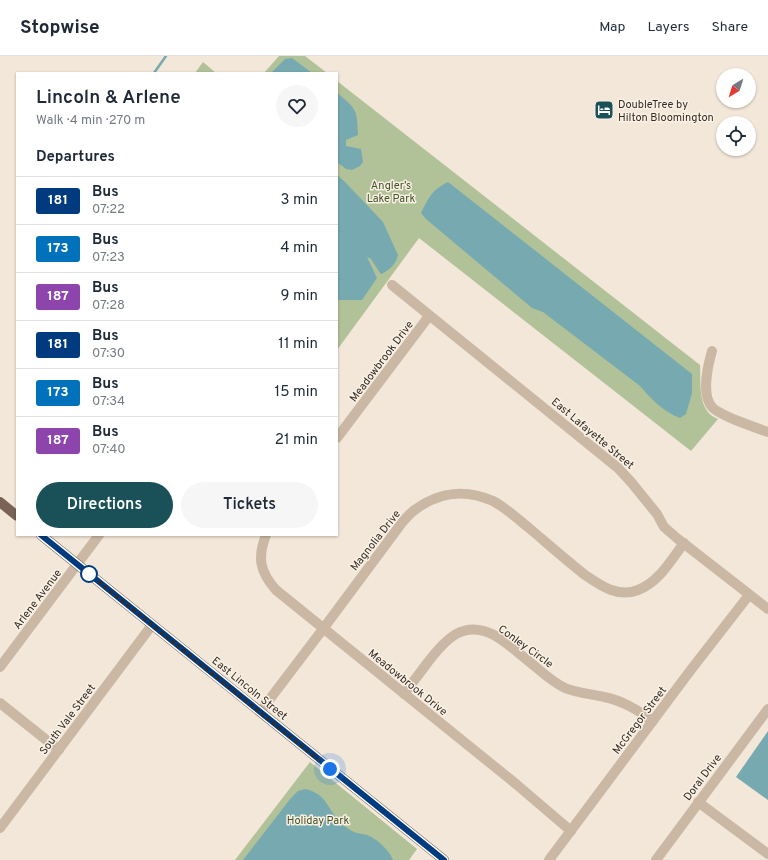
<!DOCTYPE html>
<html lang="en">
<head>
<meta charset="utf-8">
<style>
  body { margin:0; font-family:Overpass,sans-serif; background:#f6f6f7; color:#1f2937; height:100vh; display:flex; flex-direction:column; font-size:15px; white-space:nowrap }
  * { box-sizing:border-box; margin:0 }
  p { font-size:13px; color:#747a83 }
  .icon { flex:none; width:22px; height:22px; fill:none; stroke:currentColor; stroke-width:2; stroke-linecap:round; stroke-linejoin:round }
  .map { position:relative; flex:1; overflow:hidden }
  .drawer { position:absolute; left:16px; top:16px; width:322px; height:464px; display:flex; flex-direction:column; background:#fff; border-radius:0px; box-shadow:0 1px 3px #0004 }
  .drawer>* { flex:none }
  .badge { padding:0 8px; border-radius:3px; font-size:14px; line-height:26px }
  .needle { width:26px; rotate:218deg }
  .buttons { position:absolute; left:716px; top:12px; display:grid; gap:8px }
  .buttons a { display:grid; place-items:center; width:40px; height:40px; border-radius:50%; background:#fff; box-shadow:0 1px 3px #0004; font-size:20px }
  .you { position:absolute; width:20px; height:20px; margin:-10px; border:3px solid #fff; border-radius:50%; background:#1a73e8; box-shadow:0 0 0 6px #1a73e833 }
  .map>.badge { position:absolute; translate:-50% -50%; box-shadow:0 0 0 2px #fff }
  h2 { padding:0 20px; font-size:15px; line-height:36px }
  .round { display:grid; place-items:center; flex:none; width:42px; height:42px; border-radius:21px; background:#f6f6f7 }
  .headline { display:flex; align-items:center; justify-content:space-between; height:68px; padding:0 20px }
  h1 { font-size:19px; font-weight:600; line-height:30px }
  .button { display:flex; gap:8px; margin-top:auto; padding:8px 20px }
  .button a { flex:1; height:46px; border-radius:24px; background:#1a5058; color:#fff; font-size:16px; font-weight:600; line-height:46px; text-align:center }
  .button a+a { background:#f6f6f7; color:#1f2937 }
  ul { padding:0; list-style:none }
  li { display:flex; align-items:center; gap:12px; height:48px; padding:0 20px; border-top:1px solid #e0e1e3 }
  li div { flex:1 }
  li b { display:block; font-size:15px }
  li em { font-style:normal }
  li .badge { min-width:44px; font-weight:700; text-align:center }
  header { display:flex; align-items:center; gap:24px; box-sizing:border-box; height:56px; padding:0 20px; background:#fff; border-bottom:1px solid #e0e1e3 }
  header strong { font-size:19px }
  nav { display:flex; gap:22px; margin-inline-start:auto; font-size:14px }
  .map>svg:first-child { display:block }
  .green { fill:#b1c198 }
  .water { fill:#76aab0 }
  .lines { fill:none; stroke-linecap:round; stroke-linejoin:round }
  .stream { stroke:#76aab0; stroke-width:2.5 }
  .minor { stroke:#cab8a4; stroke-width:10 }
  .major { stroke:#786356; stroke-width:10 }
  .line-casing { stroke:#fff; stroke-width:9 }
  .line { stroke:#003b80; stroke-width:6 }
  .walk { stroke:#352c26; stroke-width:4; stroke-dasharray:0 7.2 }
  .stop-dot { fill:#fff; stroke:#003b80; stroke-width:2 }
  .labels { text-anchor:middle; stroke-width:3; stroke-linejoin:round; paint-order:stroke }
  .poi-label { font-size:11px; fill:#352c26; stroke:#faf1e4; text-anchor:start }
  .park-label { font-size:11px; fill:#425429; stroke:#faf1e4 }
  .street-label { font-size:11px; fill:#352c26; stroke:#faf1e4 }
</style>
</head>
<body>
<header>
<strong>Stopwise</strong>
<nav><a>Map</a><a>Layers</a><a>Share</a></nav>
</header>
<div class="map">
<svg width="768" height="804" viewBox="0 0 768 804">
  <rect width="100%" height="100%" fill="#f2e7d8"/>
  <g class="green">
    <polygon points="279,0 305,0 327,17 264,17"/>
    <polygon points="203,6 216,17 195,17"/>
    <path d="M337 25 700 309C701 328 697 355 718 363L691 395 419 182 337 294Z"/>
    <polygon points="310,706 417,793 409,804 235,804"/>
  </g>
  <g class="water">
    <polygon points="292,2 312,17 271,17 285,3"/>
    <path d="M337 37C357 53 357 54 358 79L346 84V90L361 93 363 106 360 110 352 114 346 113 337 106Z"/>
    <path d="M337 119 345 126 383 166 398 199C396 208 389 215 381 218L380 217 371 203 367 201 377 222 362 244H337Z"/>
    <path d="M448 126 692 318V337L686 358 680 362C664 356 651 343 640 330L543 256 532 252 426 163 421 157C429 141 432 134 448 126Z"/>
    <polygon points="768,675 768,744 736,721"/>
    <path d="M305 733C328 738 327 754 342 768 346 771 352 776 357 777 360 778 364 778 367 779 376 782 390 795 393 804H243L291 742 298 735Z"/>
  </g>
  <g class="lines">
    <polyline class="stream" points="154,17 166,0"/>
    <g class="minor">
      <polyline points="392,229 618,412 631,426 657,458 664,471 678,483 768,553"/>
      <path d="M712 295C708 309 701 339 712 351 719 359 756 372 768 376"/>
      <polyline points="337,382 429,260"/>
      <path d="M266 479C257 502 260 516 276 534L516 728 571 775"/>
      <polyline points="0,611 99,479"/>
      <path d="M404 638C412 627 420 617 428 606 445 584 463 563 494 579 505 585 516 595 526 603 539 613 550 625 565 632 577 637 591 638 604 641 620 644 640 654 652 666"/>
      <polyline points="0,647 59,694"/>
      <path d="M260 656 323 573 401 468C405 463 410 457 416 453 439 436 466 433 493 445 506 452 518 463 529 472 548 488 566 504 585 519 601 530 618 542 638 534 659 526 671 504 684 487"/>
      <polyline points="698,746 768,798"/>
      <polyline points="0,772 152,569"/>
      <polyline points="549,804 690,615 749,539"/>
      <polyline points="656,804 768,653"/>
    </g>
    <g class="major">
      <polyline points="0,446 17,460"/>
      <polyline points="41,479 444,804"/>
    </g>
  </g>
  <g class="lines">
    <g class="line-casing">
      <polyline id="line" points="41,479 444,804"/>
    </g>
    <use href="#line" class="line"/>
    <polyline class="walk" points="89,518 330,713"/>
  </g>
  <defs>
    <g id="hotel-square" transform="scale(1)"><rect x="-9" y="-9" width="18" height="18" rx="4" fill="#1a5058" stroke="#faf1e4"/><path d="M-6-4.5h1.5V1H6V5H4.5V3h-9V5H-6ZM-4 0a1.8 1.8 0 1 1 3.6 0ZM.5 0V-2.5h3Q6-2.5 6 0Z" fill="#fff"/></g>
  </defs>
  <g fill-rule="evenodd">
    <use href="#hotel-square" x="604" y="54"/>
  </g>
  <circle class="stop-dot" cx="89" cy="518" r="8"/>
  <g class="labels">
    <g class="poi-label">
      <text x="618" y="52">DoubleTree by<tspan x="618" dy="13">Hilton Bloomington</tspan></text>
    </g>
    <g class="park-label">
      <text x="391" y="133">Angler’s<tspan x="391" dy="13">Lake Park</tspan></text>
      <text x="318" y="768">Holiday Park</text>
    </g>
    <g class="street-label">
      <text transform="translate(381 305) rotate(-53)" y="4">Meadowbrook Drive</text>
      <text transform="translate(593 377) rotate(40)" y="4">East Lafayette Street</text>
      <text transform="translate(375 484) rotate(-52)" y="4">Magnolia Drive</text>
      <text transform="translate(37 543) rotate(-53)" y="4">Arlene Avenue</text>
      <text transform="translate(526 590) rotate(36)" y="4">Conley Circle</text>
      <text transform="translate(408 626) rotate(39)" y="4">Meadowbrook Drive</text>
      <text transform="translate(250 632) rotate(39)" y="4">East Lincoln Street</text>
      <text transform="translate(67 663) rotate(-53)" y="4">South Vale Street</text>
      <text transform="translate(639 664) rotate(-53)" y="4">McGregor Street</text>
      <text transform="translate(702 721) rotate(-53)" y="4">Doral Drive</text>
    </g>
  </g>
</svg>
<div class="buttons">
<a><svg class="needle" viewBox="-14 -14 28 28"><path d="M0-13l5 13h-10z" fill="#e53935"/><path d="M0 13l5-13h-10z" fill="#747a83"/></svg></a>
<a><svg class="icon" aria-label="locate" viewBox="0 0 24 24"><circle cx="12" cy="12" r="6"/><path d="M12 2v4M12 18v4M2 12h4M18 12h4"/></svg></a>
</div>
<div class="you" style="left:330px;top:713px"></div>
<section class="drawer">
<div class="headline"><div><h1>Lincoln &amp; Arlene</h1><p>Walk · 4 min · 270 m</p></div><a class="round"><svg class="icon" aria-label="heart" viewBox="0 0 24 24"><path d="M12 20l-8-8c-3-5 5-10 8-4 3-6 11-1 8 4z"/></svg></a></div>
<h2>Departures</h2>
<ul>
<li><span class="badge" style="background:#003b80;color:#fff">181</span><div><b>Bus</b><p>07:22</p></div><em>3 min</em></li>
<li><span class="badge" style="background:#0072bc;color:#fff">173</span><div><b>Bus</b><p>07:23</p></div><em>4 min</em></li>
<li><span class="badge" style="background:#8e44ad;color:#fff">187</span><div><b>Bus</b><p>07:28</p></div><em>9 min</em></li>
<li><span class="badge" style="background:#003b80;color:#fff">181</span><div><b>Bus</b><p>07:30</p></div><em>11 min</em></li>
<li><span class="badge" style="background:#0072bc;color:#fff">173</span><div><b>Bus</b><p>07:34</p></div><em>15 min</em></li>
<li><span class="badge" style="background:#8e44ad;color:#fff">187</span><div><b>Bus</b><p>07:40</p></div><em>21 min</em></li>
</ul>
<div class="button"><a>Directions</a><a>Tickets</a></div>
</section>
</div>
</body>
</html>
